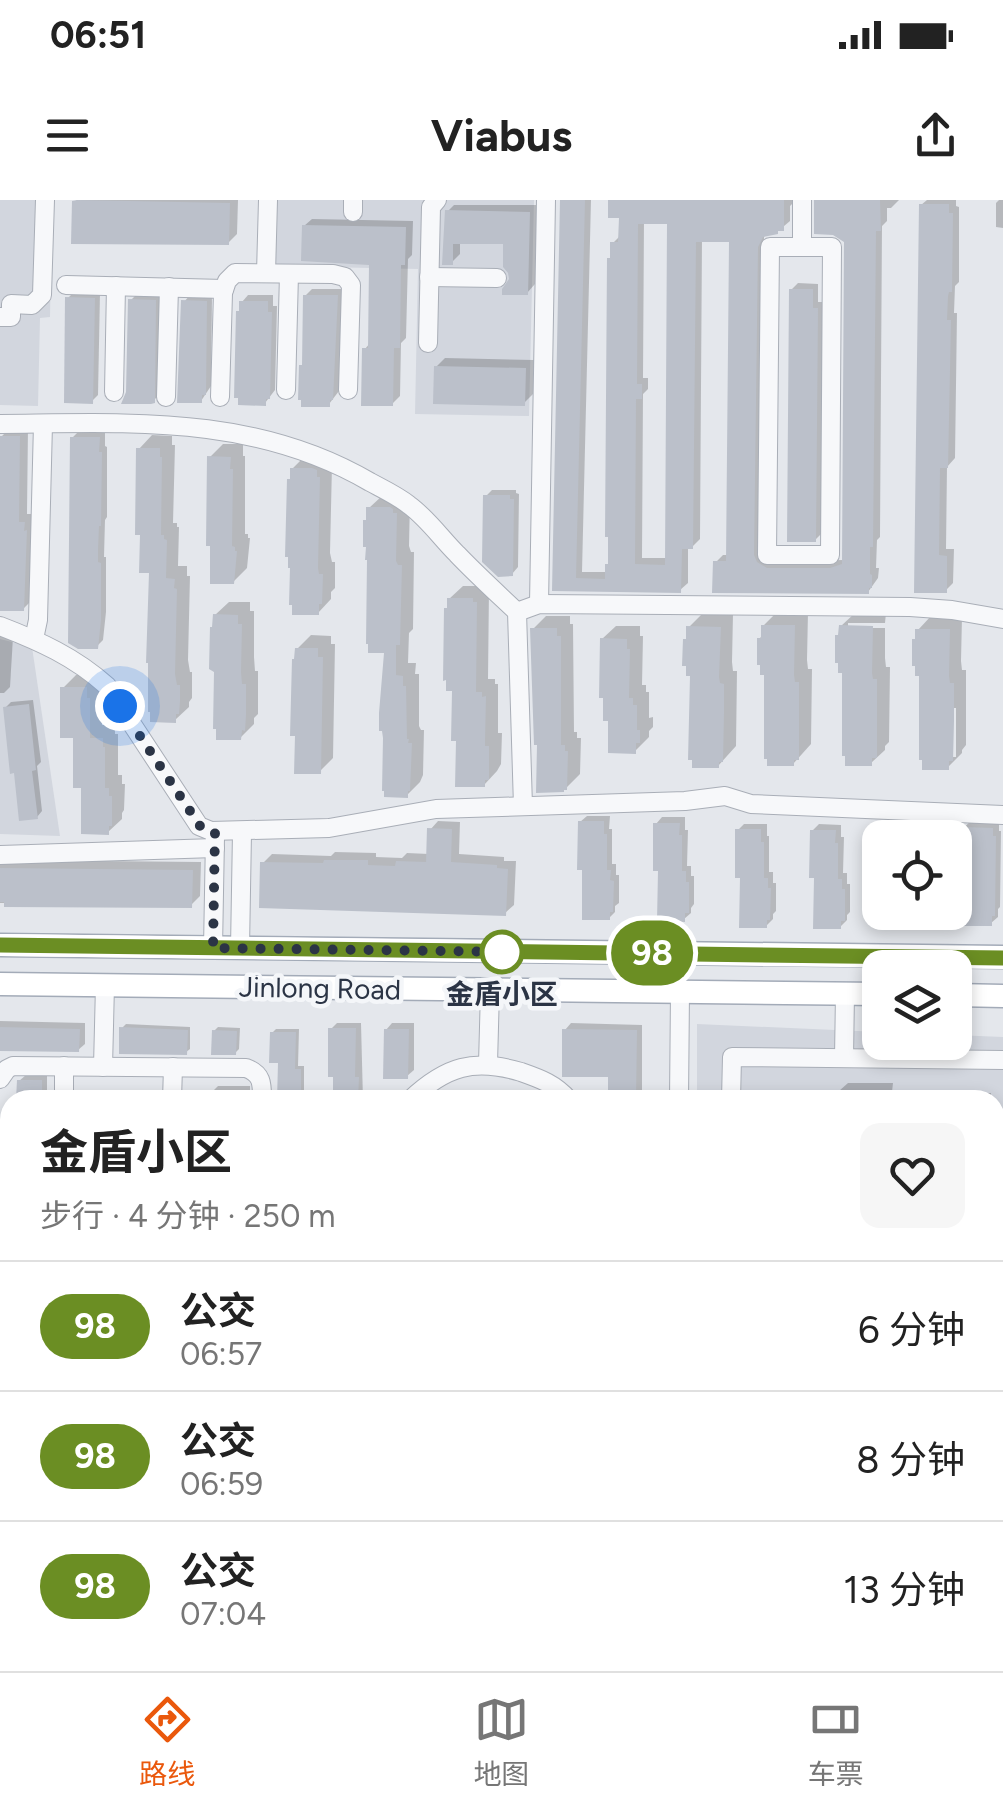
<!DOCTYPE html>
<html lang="zh">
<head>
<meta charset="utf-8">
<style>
  body { margin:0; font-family:Figtree,"Noto Sans SC",sans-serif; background:#f6f6f6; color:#222; height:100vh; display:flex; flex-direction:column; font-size:38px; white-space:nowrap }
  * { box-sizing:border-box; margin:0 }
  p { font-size:32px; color:#767676 }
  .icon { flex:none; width:55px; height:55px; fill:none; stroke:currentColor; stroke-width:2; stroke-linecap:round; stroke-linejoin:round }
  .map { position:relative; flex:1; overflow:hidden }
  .sheet { position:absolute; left:0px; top:890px; width:1005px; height:582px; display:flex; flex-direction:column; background:#fff; border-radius:30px 30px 0 0; box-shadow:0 5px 15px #0003 }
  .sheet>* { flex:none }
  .badge { padding:0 20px; border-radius:32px; font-size:35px; line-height:65px }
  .fabs { position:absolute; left:862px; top:620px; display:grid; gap:20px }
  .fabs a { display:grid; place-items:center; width:110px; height:110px; border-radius:20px; background:#fff; box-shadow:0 5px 15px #0003; font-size:50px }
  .you { position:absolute; width:50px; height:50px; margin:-25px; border:8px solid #fff; border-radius:50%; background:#1a73e8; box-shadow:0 0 0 15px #1a73e833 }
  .map>.badge { position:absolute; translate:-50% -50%; box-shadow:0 0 0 5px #fff }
  .round { display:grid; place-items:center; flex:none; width:105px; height:105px; border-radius:20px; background:#f6f6f6 }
  .overview { display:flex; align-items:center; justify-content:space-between; height:170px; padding:0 40px }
  h1 { font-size:48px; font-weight:700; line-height:75px }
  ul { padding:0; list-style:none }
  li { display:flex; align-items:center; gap:30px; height:130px; padding:0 40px; border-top:2px solid #e0e0e0 }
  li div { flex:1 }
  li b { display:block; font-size:38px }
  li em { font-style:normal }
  li .badge { min-width:110px; font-weight:700; text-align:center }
  .status { display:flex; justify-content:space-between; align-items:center; height:70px; padding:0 50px; background:#fff; direction:ltr }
  .status svg { height:28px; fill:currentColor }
  header { display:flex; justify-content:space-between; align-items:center; height:130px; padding:0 40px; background:#fff; font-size:45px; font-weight:700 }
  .menu { display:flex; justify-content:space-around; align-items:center; height:140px; border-top:2px solid #e0e0e0; background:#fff; font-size:28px; color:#767676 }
  .menu a { display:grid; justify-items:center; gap:5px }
  .menu .active { color:#ea580c }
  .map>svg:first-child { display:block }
  .built { fill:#d2d6de }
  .green { fill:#c9d6c5 }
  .shadow { fill:#0003; fill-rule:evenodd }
  .building { fill:#bbc0ca; fill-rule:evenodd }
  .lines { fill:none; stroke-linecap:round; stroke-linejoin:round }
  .minor-casing { stroke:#a9aeb7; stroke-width:20 }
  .major-casing { stroke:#a3abb8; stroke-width:25 }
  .minor { stroke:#f7f8fa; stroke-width:18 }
  .major { stroke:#fff; stroke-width:22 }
  .line-casing { stroke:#fff; stroke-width:22 }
  .line { stroke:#6b8e23; stroke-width:15 }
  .walk { stroke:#2b3445; stroke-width:10; stroke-dasharray:0 18 }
  .stop-dot { fill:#fff; stroke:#6b8e23; stroke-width:5 }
  .labels { text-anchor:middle; stroke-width:9; stroke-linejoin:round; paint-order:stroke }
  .street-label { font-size:28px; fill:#2b3445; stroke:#f4f6f9 }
  .stop-label { font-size:28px; font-weight:bold; fill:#2b3445; stroke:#f4f6f9 }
</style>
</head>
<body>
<div class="status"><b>06:51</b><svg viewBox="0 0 49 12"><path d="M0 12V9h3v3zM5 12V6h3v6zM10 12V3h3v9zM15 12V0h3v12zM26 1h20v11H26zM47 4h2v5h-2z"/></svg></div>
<header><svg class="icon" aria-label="menu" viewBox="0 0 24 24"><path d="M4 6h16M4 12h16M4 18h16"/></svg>Viabus<svg class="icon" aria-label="share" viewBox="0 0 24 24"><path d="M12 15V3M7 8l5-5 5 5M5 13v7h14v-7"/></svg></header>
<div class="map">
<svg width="1003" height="1471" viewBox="0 0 1003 1471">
  <rect width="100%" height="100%" fill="#e4e7ec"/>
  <g class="built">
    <polygon points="0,0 52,0 50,117 40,118 38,206 0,205"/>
    <polygon points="276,0 534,0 529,216 415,214 418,69 275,66"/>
    <polygon points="0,439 32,447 60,636 0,634"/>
    <polygon points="697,824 880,832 880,842 955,842 955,835 1003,837 1003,1471 690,1471 690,1462 995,1462 995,900 697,900"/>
  </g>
  <rect class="green" x="995" y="980" width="8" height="131"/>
  <g class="shadow">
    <polygon points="77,0 238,0 237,34 228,43 74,2"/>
    <path d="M563 0H591L582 372H607L610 362 613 43 621 35V15L610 0H796L790 6V21L777 32 766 34 764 37 761 346 775 361 844 360 847 41 816 0H899L891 8H887V21L882 26 880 337 877 340 876 368H879L878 378 868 392 716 362 723 355H729L732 40 702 39 700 339 692 347H688V383L680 390 554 389ZM644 21 669 22 668 358H642L643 194 648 189V178H643Z"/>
    <polygon points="927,0 956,0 956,6 959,7 959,82 955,86 954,113 957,113 955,258 947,267 946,349 954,349 953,383 946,390 917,390 921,5"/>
    <polygon points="999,0 1003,0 1003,28 996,27 996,3"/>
    <polygon points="454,5 537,5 535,84 527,93 512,80 506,42 460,41 460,54 452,62 446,13"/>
    <polygon points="312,19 413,21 412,55 408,59 406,138 401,143 400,196 392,204 365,149 370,143 371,62 304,26"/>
    <polygon points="798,83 818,84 818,102 823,102 821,334 815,340 791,90"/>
    <polygon points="312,89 344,89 339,191 329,204 304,164 305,96"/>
    <polygon points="74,92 100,93 98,195 92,201 68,98"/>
    <polygon points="137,94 162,94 160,194 154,200 129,193 131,100"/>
    <polygon points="190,95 212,96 211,186 201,201 184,102"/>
    <polygon points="248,95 273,95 273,106 277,106 275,190 265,203 242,109 242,102"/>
    <polygon points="445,158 534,160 533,194 524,203 436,167"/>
    <polygon points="10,228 28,228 27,314 32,314 32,400 23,409 0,327 1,237"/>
    <polygon points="78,232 105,232 105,246 107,247 107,317 105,320 104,357 106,357 106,412 103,440 97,446 72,238"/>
    <polygon points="152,235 172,236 172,245 175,245 173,323 177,323 177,327 179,327 178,366 187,366 187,376 190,376 188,460 190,472 192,472 192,498 189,502 189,507 175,520 151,370 139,249"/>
    <polygon points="223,244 243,244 243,256 245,256 245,334 248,334 248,338 250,338 247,368 233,382 210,257"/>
    <polygon points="306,255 332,265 330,353 332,362 335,362 335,388 331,392 331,399 318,413 292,277 292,269"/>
    <polygon points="492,290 516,290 516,293 519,294 518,367 512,374 486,296"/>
    <polygon points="383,295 410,300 409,346 411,352 414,352 413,429 409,433 408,463 416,463 415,474 419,474 419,526 421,530 424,530 423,575 420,582 407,595 369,318 369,308"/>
    <polygon points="463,386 486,386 489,389 488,479 495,479 495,484 498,484 498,533 502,533 501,564 497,571 484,585 458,538 449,399"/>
    <polygon points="229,402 250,402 250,411 254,411 254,457 255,471 258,471 258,514 254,518 254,524 240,538 217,471 215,415"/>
    <polygon points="777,412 808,412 807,460 808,469 812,469 811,544 793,564 759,439 763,435 763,426"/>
    <polygon points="855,413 886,413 885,423 848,423 848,428 885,428 885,458 886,467 890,467 889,542 885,546 885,550 871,563 841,426"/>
    <polygon points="702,414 733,414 732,462 733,471 737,471 736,546 718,566 685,440 689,436 689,427"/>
    <polygon points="546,416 570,416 570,424 573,424 574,532 577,532 577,538 581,538 580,574 566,588 539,542 533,429"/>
    <path d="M931 416 962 417 961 461 962 470H966V545L962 550V553L948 567 921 474 914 440 918 436V430ZM951 508H956V557H951Z"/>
    <polygon points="616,426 640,426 640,436 643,436 642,485 646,485 646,492 649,492 649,518 653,517 653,527 649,531 649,537 635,551 602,439"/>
    <polygon points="311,435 331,436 331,444 335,444 333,558 320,571 297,449"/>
    <polygon points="0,436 13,437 10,487 4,493 0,493"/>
    <polygon points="76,475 99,475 102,485 102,525 115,525 115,534 118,534 118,575 122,575 122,584 125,584 124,610 122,613 122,619 108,632 83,585 76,536 63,488"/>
    <polygon points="33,500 41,562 37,566 42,611 37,617 5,508 11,502"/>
    <polygon points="587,616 610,616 609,629 612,629 612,664 616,664 616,675 619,675 619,703 615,706 615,712 609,718 580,622"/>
    <polygon points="662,617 685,617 685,630 688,630 687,666 691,666 691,676 694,676 694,704 691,708 691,713 684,719 660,668 656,624"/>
    <polygon points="438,621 460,622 459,654 504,657 504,661 516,661 514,705 505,713 263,663 272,654 331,656 335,652 376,653 376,657 402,658 407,653 429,654 430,630"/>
    <polygon points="893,621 915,622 915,634 918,634 918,638 886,638 886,628"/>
    <polygon points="970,622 999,622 999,631 1001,631 1000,707 998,709 998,717 991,723 963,628"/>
    <polygon points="744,624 767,624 767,636 769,636 769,672 773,672 773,683 776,683 776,711 773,714 773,719 766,726 742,675 738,630"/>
    <polygon points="819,624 841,625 841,637 844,637 843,673 847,673 847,684 850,684 850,712 847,715 847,720 840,727 816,676 812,631"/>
    <polygon points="0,660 201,662 200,696 191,705 0,703"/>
    <polygon points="0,821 85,823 85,844 78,850 0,849"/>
    <polygon points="337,823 361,823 363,900 336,900 331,829"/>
    <polygon points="392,823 414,823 414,870 407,876 386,830"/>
    <polygon points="571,823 642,825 642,900 611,900 611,875 565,830"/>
    <polygon points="126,824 190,827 190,849 186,852 122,828"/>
    <polygon points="218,827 240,828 239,849 235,853 214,831"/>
    <polygon points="276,829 299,829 298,866 304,866 304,900 280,900 280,860 272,833"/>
    <polygon points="26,875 47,875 47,892 51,892 51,900 19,900 19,881"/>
    <polygon points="848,883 893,883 892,892 991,893 991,900 746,900 753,890 839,891"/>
    <polygon points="218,886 250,886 250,900 213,900 213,891"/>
    <polygon points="1000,1137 1003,1140 1003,1184 995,1176 995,1141"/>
    <polygon points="3,1161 10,1161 10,1209 0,1209 0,1163"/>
    <polygon points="1003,1206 1003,1232 998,1236 995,1233 995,1214"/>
    <polygon points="1003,1251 1003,1289 1000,1289 1001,1253"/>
    <polygon points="1003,1311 1003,1347 995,1339 995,1319"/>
    <polygon points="1003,1369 1003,1395 996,1402 995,1377"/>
    <polygon points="2,1435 10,1435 10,1462 22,1462 22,1471 0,1471"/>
    <polygon points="995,1440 1003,1440 1003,1471 982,1471 982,1462 995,1462"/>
    <rect x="45" y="1462" width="27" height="9"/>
    <rect x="93" y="1462" width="28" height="9"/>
    <rect x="143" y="1462" width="27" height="9"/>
    <rect x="194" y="1462" width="27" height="9"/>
    <polygon points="246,1462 271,1462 270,1471 243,1471 243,1465"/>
    <polygon points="471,1462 493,1462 490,1466 470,1466"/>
    <polygon points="606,1462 635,1462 634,1471 605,1471"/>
    <polygon points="753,1462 869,1462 870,1469 903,1467 905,1462 934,1462 934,1471 753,1471"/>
  </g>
  <g class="building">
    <polygon points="78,0 230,3 229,45 71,44 72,1"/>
    <path d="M560 0H585L576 378 605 379V364H608V337H605L607 58H610V42H618L619 18H608V0H784V31H778V34L763 37 758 47 754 355 757 362 767 368H830L842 364 844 42 833 35 814 34V0H880L881 31H876L873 347H870V374L872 375V388H869V394L712 393 713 361H726L729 42H696L693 349H682L681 393 552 391ZM638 24H667L665 365 635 364 636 199H642V184H637Z"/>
    <polygon points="919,4 949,4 949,13 953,13 952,92 949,92 948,96 947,120 951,120 948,268 940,268 939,355 947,356 947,393 914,393"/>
    <polygon points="445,10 530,12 528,95 502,95 502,89 509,79 508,73 503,67 503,44 453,44 453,65 442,65"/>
    <polygon points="302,25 406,27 405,65 401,65 400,148 394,148 393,206 361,206 362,148 368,148 369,65 301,61"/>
    <polygon points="789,89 813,89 813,108 818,108 816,342 787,342"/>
    <polygon points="303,95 338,95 333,200 330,200 330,207 301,207 301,200 298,200 299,165 302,165"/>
    <polygon points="65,97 95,98 93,204 64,203"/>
    <polygon points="128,99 156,100 155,203 151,204 121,204 126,192"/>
    <polygon points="181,100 207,101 206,195 202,195 202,203 177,203"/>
    <polygon points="239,101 268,101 268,112 272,112 270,199 266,199 266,206 238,205 238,198 234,198 236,111 239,111"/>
    <polygon points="434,166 526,168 525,206 433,204"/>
    <polygon points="0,236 20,236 19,322 25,322 24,331 27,330 24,411 0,411"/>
    <polygon points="70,237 100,237 99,252 102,252 101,326 99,326 98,350 98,362 101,363 101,420 98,449 78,449 68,443"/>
    <polygon points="136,248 160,248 160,257 162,257 161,335 164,335 164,339 167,340 166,378 175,379 174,388 177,389 175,474 177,485 180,485 180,501 179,514 176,514 176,523 150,522 150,512 148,512 148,463 146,463 149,373 139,373 140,335 135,335"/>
    <polygon points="207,256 231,257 230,269 233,269 232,346 235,347 235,351 237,351 234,384 210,384 210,346 206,346"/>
    <polygon points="290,268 312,268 317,270 317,277 320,277 318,368 319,374 323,374 322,404 319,404 319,415 292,415 292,405 289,405 290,368 288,368 288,357 285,357 287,279 290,279"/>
    <polygon points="483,295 510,295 510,299 514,299 513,376 498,377 482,362"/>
    <polygon points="366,307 390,307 393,309 393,313 397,313 396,361 398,365 402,365 400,445 396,445 396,475 403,476 403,486 406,486 407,539 409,539 408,543 412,543 410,591 408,591 408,598 384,597 384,591 382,591 383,538 382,531 379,531 379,513 384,453 368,453 368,444 366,444 367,360 365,360 366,347 363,347 363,320 366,320"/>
    <polygon points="447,398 473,398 473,402 477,402 476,492 482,492 482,497 486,496 485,541 485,546 489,546 489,580 485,580 485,587 455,587 456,541 451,541 452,491 446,491 446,480 443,481 444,408 447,408"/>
    <polygon points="213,414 238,415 238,424 242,424 241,472 242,484 246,484 246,515 245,531 242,530 241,540 216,540 216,529 213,529 214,472 209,469 210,427 212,427"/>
    <polygon points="761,425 795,425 794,475 795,482 799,482 799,560 794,560 794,566 767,566 767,559 764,559 764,475 760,475 760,465 757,465 757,438 761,438"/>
    <polygon points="839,425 873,426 872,473 873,479 877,479 877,558 872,558 872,566 845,566 845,556 842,556 842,473 838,473 838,463 835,463 835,435 838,435"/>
    <polygon points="686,426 721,427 719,477 720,483 724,484 724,513 723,562 719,562 719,568 692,568 692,560 688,560 690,476 686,476 686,466 682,466 683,439 686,439"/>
    <polygon points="530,428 557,428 557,436 561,436 561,545 565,545 565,551 568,551 567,590 564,590 564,592 536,593 537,545 534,545"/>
    <polygon points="915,429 950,429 949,476 950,483 954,483 954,521 953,561 949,561 949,570 922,570 922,560 919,560 919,476 915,476 915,466 912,466 912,439 915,439"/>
    <polygon points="600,438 627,439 627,449 630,449 629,498 633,498 633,505 637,505 637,530 640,530 640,543 636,543 636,554 608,553 608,521 603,521 603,498 599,498"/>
    <polygon points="295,448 318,448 318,457 323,457 321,574 294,574 295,536 290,536 292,459 294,459"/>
    <polygon points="60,487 87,487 87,498 90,498 90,538 103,538 103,547 105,547 105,588 109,588 109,596 112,596 112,626 109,626 109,635 81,634 81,588 73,588 73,538 60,538"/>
    <polygon points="29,504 36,570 32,571 38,619 19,621 14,573 10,574 3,507"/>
    <polygon points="578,621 604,621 604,634 607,634 607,670 611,670 610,680 614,681 613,712 610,712 610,720 582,720 582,670 577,670"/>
    <polygon points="653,623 680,623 679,635 682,635 682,671 686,671 686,682 689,682 689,713 685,713 685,722 657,721 658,671 653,671"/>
    <polygon points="961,627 993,628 993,636 996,636 995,716 992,716 992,726 960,726"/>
    <polygon points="427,628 452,629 451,662 497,665 497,668 508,669 506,716 259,708 260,662 323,663 324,660 368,660 368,665 395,666 396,661 426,662"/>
    <polygon points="735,629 761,629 761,642 764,642 764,678 768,678 768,688 771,688 770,720 767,720 767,728 739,728 740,678 735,678"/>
    <polygon points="810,630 836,630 835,643 838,643 838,679 842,679 842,689 845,689 845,721 841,721 841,729 813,729 814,678 809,678"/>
    <polygon points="0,668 193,670 192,708 4,707 4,702 0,702"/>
    <polygon points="887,712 916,712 915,726 887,726"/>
    <polygon points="0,827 80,829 79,852 0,851"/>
    <polygon points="119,827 188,830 187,855 119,854"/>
    <polygon points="328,828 356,828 355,877 359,877 358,900 333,900 333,877 328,877"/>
    <polygon points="384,829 409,829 408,879 383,879"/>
    <polygon points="562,829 637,830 636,900 608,900 608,877 562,877"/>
    <polygon points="212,830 237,831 236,855 211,855"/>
    <polygon points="270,832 296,832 295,869 301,869 301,900 277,900 278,863 269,863"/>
    <polygon points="17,880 42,880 42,900 16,900"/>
  </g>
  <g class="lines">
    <g class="minor-casing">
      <g id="minor">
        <polyline points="353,12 353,0"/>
        <polygon points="770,47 832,47 830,355 767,355"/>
        <polyline points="802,47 802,0"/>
        <polyline points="266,73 268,0"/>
        <polyline points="429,77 497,78"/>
        <polyline points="66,85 224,89"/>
        <polyline points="0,117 11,117 11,104 32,105 42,95 45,0"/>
        <polyline points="428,143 431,7 437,0"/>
        <polyline points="286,190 289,74"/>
        <polyline points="114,192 116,86"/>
        <polyline points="166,197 169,87"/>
        <polyline points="220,197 223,93 227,81 235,73 333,74 345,77 351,85 348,190"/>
        <path d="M0 224C129 223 254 214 370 282 383 289 398 296 409 305 427 318 441 338 457 354 476 374 497 393 517 412L523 606"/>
        <polyline points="539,404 546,0"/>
        <polyline points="517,412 539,404 910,407 952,410 1003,419"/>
        <path d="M0 426C39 441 75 457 107 486L199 626 211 631 329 628 436 609 685 601 725 596 751 604 1003 615"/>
        <polyline points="34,439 38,420 43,224"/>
        <polyline points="0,655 215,648"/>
        <polyline points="213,748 215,637"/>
        <polyline points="240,748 242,632"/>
        <polyline points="844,858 845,794"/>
        <polyline points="488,864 490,790"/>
        <polyline points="103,867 105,785"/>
        <path d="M0 879 7 869 13 866 246 868C263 874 262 885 262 900"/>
        <polyline points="64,900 64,866"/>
        <polyline points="172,900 173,867"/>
        <path d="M410 900C446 866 474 858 521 872 541 879 555 884 569 900"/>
        <polyline points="679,900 680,792"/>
        <polyline points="731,900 732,857 1003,860"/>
        <polyline points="995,972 1003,972"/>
        <polyline points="995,1127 1003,1127"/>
        <polyline points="0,1138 10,1139"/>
        <polyline points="0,1266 10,1246"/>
        <polyline points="0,1396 10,1414"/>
        <polyline points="995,1422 1003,1422"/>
        <polyline points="389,1462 416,1471"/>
        <polyline points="561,1471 570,1462"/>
        <polyline points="676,1471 676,1462"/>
        <polyline points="715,1471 716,1462"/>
      </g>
    </g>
    <g class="major-casing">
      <g id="major">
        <polyline points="0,745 1003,757"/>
        <polyline points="0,784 880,794"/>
        <polyline points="955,795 1003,796"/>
      </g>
    </g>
    <use href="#minor" class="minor"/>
    <use href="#major" class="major"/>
  </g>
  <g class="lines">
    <g class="line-casing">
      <polyline id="line" points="0,745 1003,758"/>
    </g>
    <use href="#line" class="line"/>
    <polyline class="walk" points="120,506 200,626 215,632 213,748 513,752 502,752"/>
  </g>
  <circle class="stop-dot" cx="502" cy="752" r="20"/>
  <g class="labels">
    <g class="street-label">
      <text transform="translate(320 788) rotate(1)" y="10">Jinlong Road</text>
    </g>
    <g class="stop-label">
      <text x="502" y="804">金盾小区</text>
    </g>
  </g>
</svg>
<div class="fabs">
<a><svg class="icon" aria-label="locate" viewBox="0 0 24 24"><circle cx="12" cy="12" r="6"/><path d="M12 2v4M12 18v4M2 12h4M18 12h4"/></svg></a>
<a><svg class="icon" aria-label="layers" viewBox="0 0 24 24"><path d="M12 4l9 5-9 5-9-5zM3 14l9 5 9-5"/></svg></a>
</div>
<div class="you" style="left:120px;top:506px"></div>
<b class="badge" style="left:652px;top:753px;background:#6b8e23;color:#fff">98</b>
<section class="sheet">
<div class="overview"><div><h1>金盾小区</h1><p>步行 · 4 分钟 · 250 m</p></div><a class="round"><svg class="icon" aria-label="heart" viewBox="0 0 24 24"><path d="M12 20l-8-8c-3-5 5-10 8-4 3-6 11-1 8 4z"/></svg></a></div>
<ul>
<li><span class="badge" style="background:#6b8e23;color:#fff">98</span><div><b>公交</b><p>06:57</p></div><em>6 分钟</em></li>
<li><span class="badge" style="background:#6b8e23;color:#fff">98</span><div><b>公交</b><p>06:59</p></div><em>8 分钟</em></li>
<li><span class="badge" style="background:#6b8e23;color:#fff">98</span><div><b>公交</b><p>07:04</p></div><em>13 分钟</em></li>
</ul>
</section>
</div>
<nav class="menu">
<a class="active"><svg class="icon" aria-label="directions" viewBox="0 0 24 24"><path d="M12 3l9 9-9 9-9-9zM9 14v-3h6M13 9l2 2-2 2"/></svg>路线</a>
<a><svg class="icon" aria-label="map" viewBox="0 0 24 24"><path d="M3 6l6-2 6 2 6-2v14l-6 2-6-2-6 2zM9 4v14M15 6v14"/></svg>地图</a>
<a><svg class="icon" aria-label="tickets" viewBox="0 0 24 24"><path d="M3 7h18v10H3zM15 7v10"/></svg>车票</a>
</nav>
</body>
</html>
